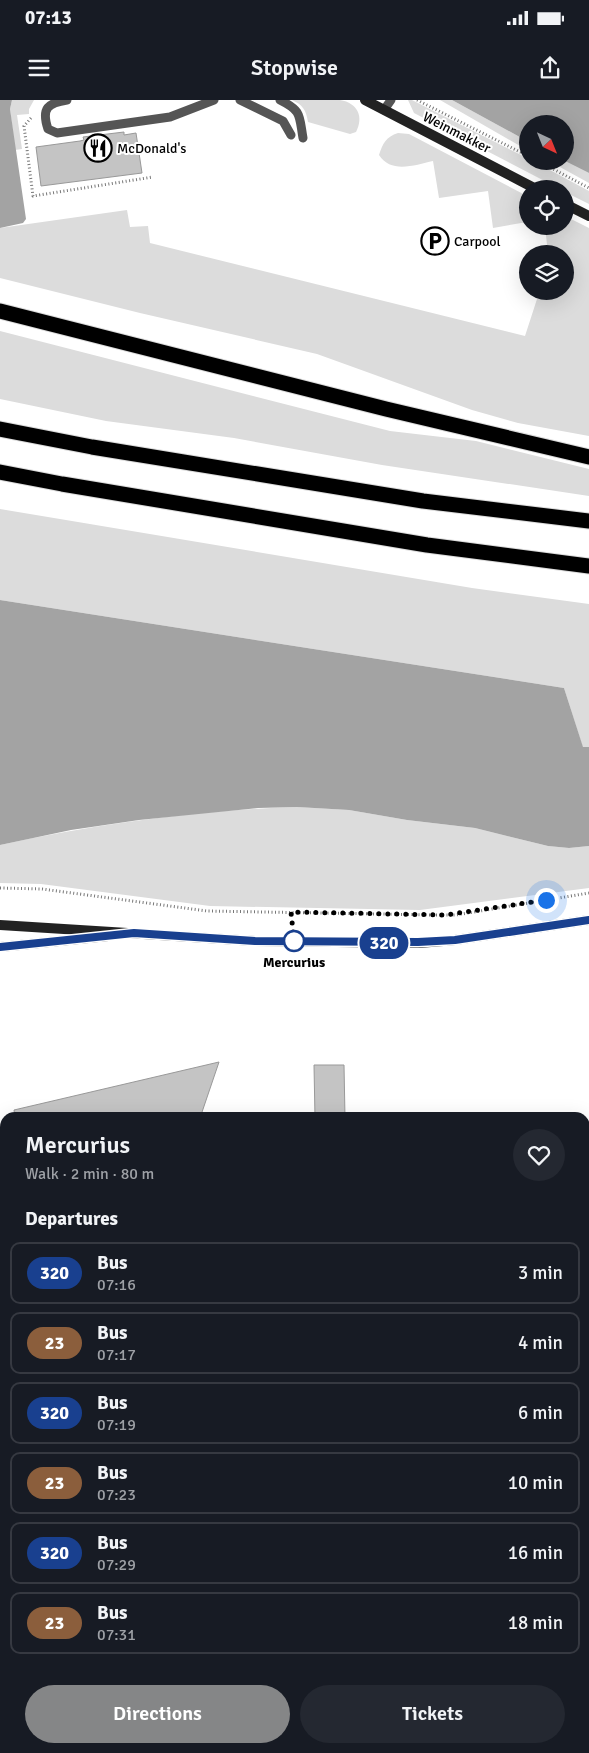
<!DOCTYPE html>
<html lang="en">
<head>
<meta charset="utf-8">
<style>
  body { margin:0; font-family:Signika,sans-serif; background:#242831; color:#f1f3f6; height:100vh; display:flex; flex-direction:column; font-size:19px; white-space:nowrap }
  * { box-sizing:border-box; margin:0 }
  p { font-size:16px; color:#9ea1a6 }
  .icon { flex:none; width:28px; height:28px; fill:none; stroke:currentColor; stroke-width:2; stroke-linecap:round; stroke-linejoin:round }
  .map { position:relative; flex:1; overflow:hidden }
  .details { position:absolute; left:0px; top:1012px; width:590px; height:641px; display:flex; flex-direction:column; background:#171b24; border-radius:15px 15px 0 0; box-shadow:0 5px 20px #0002 }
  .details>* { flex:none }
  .badge { padding:0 10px; border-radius:16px; font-size:18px; line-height:32px }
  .needle { width:32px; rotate:137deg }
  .tools { position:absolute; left:519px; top:15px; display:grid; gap:10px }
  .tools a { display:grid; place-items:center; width:55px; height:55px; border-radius:50%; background:#171b24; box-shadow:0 5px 20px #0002; font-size:25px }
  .you { position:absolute; width:25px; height:25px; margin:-12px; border:4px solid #fff; border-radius:50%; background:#1a73e8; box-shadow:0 0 0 8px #1a73e833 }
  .map>.badge { position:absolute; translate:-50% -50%; box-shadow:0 0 0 2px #fff }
  h2 { padding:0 25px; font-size:19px; line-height:45px }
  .round { display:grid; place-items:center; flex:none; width:52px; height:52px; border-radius:26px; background:#242831 }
  .head { display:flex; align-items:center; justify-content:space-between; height:85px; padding:0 25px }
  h1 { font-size:24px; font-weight:600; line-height:38px }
  .button { display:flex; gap:10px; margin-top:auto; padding:10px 25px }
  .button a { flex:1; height:58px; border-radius:30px; background:#858687; color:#fff; font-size:20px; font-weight:600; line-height:58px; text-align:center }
  .button a+a { background:#242831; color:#f1f3f6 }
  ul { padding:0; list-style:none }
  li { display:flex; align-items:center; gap:15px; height:62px; margin:0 10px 8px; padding:0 15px; border:2px solid #363941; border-radius:10px }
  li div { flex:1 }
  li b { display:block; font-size:19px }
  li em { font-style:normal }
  li .badge { min-width:55px; font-weight:700; text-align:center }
  .status { display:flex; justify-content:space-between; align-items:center; height:35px; padding:0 25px; background:#171b24; direction:ltr }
  .status svg { height:14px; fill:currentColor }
  header { display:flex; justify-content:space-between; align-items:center; height:65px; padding:0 25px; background:#171b24; font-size:22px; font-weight:600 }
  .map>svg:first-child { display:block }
  .green { fill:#dcdcdc }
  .water { fill:#a3a3a3 }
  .building { fill:#c4c4c4; stroke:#999 }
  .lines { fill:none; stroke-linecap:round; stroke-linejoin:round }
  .highway-casing { stroke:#dbdbdb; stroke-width:17 }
  .path { stroke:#777; stroke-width:3; stroke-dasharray:1 2.5; stroke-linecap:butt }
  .lane { stroke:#555; stroke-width:9 }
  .secondary { stroke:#222; stroke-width:10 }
  .highway { stroke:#000; stroke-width:15 }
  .line-casing { stroke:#fff; stroke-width:11 }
  .line { stroke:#19408f; stroke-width:8 }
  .walk { stroke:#000; stroke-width:5; stroke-dasharray:0 9 }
  .stop-dot { fill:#fff; stroke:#19408f; stroke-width:2.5 }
  .labels { text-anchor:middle; stroke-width:4; stroke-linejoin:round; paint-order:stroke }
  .street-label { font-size:14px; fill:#000; stroke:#fff }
  .poi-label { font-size:14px; fill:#000; stroke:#fff; text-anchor:start }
  .stop-label { font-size:14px; font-weight:bold; fill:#000; stroke:#fff }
</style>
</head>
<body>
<div class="status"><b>07:13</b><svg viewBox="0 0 49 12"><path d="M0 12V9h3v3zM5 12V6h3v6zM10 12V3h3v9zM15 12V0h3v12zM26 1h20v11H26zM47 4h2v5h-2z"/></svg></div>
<header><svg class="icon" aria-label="menu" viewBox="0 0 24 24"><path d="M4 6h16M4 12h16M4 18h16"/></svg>Stopwise<svg class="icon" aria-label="share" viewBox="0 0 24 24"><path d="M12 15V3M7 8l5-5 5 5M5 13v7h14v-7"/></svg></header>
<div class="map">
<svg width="589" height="1653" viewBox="0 0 589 1653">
  <rect width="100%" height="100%" fill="#fff"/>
  <g class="green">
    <polygon points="12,0 34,0 29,9 29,14 17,15 22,49 15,50 10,9"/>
    <path d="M292 0C308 0 325 0 340 0 358 3 364 17 356 32L350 34 308 22C306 10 303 5 292 0Z"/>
    <polygon points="408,0 412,0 527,58 528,61 533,61 589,91 589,104 565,92 565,89 560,89 414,13"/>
    <polygon points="440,0 452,0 527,41 527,50"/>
    <path d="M398 33 409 34 527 96V122L493 128 488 91 439 98 433 61C415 65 391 74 379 55 383 43 386 37 398 33Z"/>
    <polygon points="549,61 565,61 589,73 589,83"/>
    <polygon points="127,110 130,127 148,126 150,143 525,236 537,199 554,197 553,191 565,191 565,154 548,154 545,126 565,126 565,116 589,128 589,336 518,323 472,310 317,254 140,213 0,178 0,128"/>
    <polygon points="0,231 390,331 476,341 589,369 589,396 382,365 234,338 106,321 0,299"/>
    <polygon points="0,409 472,488 589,504 589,647 583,648 564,588 0,500"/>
    <path d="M297 707 349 710 407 720 475 728 548 746 569 748 589 746V788L420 810 210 806 41 784 0 783V745C98 724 197 710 297 707Z"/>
  </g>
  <g class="water">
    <polygon points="0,0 12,0 10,9 26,119 23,123 0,128"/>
    <polygon points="452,0 589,0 589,73 565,61 565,24 528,24 527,41"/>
    <polygon points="0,500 564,588 583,647 589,647 589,746 569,748 548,746 475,728 407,720 349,710 297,707 258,708 139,720 71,730 0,745"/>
  </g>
  <g class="building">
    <polygon points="124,32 124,35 136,33 142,73 41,86 36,47 80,41 84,40 83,37"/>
    <polygon points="219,962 200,1018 15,1018 14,1010"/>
    <polygon points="314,965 344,965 345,1018 315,1018"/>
  </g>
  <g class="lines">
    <g class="highway-casing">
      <g id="highway">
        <polyline points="0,211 386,309 589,357"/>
        <polyline points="0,329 92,347 423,401 589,421"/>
        <polyline points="0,372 62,384 427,445 589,466"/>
      </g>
    </g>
    <g class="path">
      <polyline points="417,0 528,56"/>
      <polyline points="31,18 24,26 33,96 153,77"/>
      <polyline points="538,61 589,88"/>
      <polyline points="0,788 42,789 207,811 435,815 456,815 589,793"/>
    </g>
    <g class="lane">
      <path d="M67 0C48 3 41 8 48 29L57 33 170 17 214 0"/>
      <polyline points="240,0 283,21 291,35"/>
      <path d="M280 0C302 11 299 15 303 38"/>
      <polyline points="384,10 391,0"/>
    </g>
    <g class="secondary">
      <polyline points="365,0 536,89"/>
      <polyline points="565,104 589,116"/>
      <polyline points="0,825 255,841 419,843 455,840 589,820"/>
      <polyline points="0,847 108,836"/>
    </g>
    <use href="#highway" class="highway"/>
  </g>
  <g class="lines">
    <g class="line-casing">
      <polyline id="line" points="0,847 134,833 255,841 418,842 455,840 589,820"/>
    </g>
    <use href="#line" class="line"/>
    <polyline class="walk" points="294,841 291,812 445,815 546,800"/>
  </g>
  <defs>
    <g id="restaurant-ring" transform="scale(1.4375)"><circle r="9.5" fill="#fff" stroke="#000" stroke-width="1.5"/><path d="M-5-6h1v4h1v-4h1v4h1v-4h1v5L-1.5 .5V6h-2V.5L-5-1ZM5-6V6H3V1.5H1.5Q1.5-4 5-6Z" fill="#000"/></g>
    <g id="parking-ring" transform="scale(1.4375)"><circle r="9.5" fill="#fff" stroke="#000" stroke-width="1.5"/><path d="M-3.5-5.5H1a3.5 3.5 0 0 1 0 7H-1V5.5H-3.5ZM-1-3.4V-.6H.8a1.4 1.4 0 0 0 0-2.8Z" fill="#000"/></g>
  </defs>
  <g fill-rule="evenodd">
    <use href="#restaurant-ring" x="98" y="48"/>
    <use href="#parking-ring" x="435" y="141"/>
  </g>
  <circle class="stop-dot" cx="294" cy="841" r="10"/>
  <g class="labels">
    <g class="street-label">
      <text transform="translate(457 32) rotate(27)" y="5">Weinmakker</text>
    </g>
    <g class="poi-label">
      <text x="117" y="53">McDonald's</text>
      <text x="454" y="146">Carpool</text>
    </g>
    <g class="stop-label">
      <text x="294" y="867">Mercurius</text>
    </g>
  </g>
</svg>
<div class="tools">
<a><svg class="needle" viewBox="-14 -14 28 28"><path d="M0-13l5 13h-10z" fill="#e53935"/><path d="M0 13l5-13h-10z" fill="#9ea1a6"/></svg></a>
<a><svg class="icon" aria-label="locate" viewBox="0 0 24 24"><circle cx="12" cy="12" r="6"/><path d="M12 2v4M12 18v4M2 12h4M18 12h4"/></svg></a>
<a><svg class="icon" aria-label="layers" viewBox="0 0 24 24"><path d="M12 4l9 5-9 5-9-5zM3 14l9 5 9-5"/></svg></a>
</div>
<div class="you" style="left:546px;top:800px"></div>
<b class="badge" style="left:384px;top:843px;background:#19408f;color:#fff">320</b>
<section class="details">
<div class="head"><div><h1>Mercurius</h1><p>Walk · 2 min · 80 m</p></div><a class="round"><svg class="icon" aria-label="heart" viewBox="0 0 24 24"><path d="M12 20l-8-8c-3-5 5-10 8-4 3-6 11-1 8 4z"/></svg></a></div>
<h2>Departures</h2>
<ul>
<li><span class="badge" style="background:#19408f;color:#fff">320</span><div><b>Bus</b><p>07:16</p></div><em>3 min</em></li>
<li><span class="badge" style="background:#8b5e3c;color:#fff">23</span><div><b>Bus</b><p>07:17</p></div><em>4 min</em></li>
<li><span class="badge" style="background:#19408f;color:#fff">320</span><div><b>Bus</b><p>07:19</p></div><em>6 min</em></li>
<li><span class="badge" style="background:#8b5e3c;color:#fff">23</span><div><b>Bus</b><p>07:23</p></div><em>10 min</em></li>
<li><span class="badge" style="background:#19408f;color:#fff">320</span><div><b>Bus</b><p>07:29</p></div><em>16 min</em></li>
<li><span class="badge" style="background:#8b5e3c;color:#fff">23</span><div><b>Bus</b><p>07:31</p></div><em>18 min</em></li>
</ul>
<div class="button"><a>Directions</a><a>Tickets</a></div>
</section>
</div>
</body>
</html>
